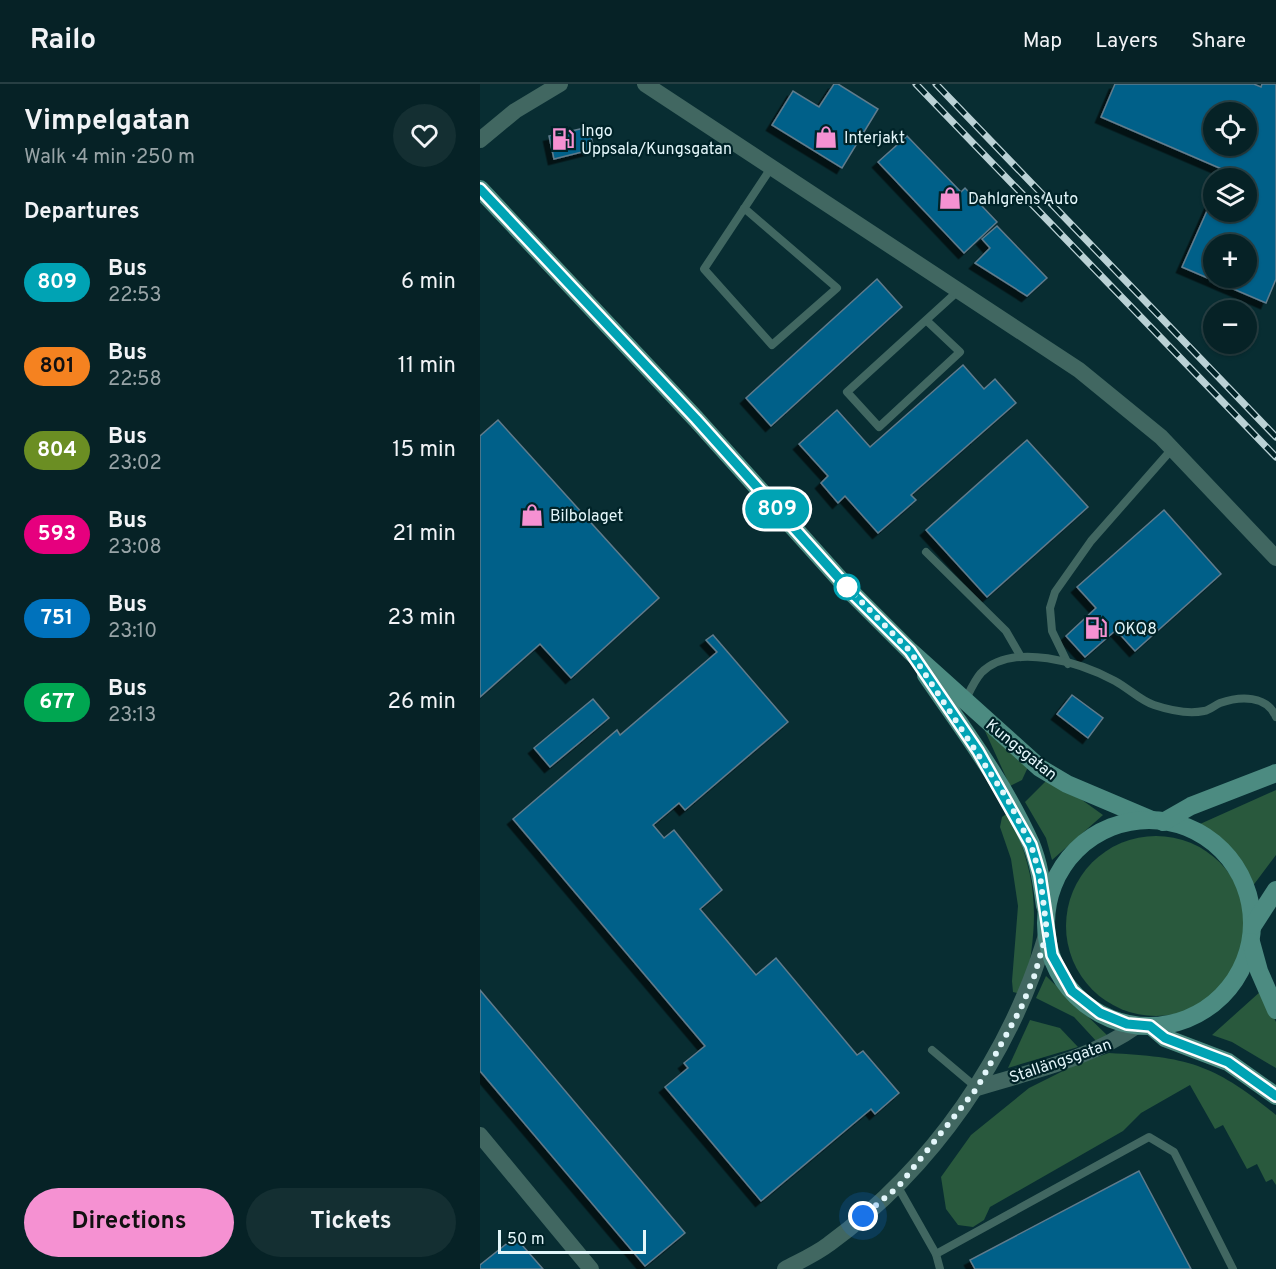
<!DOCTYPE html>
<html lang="en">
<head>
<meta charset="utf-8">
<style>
  body { margin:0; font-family:Overpass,sans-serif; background:#142f32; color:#f1f3f6; height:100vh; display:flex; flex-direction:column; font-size:22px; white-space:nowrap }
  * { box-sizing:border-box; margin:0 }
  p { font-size:20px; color:#98a4a7 }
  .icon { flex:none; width:33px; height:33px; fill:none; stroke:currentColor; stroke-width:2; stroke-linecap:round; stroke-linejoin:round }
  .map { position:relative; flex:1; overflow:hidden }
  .details { display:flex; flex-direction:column; background:#062226; width:480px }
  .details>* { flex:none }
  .badge { padding:0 12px; border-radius:20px; font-size:21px; line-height:39px }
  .fabs { position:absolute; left:723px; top:18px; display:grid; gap:12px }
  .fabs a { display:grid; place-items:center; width:54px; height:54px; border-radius:50%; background:#062226; box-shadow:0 2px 4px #0004,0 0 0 2px #273f43; font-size:30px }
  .scale { position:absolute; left:18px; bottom:15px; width:148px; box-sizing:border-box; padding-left:6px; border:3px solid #e3f6fa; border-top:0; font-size:16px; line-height:21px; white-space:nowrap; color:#e3f6fa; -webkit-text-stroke:4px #002328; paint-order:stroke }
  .you { position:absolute; width:30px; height:30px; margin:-15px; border:4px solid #fff; border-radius:50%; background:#1a73e8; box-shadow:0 0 0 9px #1a73e833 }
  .map>.badge { position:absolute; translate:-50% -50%; box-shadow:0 0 0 3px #fff }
  h2 { padding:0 24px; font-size:22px; line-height:54px }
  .round { display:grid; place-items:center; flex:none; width:63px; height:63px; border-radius:32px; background:#142f32 }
  .overview { display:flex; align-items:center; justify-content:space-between; height:102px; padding:0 24px }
  h1 { font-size:28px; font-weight:700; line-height:45px }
  .action { display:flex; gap:12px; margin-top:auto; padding:12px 24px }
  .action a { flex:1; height:69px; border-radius:36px; background:#f591d2; color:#111; font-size:24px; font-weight:700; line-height:69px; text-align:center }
  .action a+a { background:#142f32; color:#f1f3f6 }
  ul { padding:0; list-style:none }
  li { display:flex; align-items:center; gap:18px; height:84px; padding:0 24px }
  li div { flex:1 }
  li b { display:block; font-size:22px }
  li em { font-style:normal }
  li .badge { min-width:66px; font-weight:700; text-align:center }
  header { display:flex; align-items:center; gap:36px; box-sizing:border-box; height:84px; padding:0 30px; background:#062226; border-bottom:2px solid #273f43 }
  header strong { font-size:28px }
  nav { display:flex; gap:33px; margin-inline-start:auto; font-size:21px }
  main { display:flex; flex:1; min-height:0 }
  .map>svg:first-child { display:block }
  .green { fill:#29593d }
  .building { fill:#016189; stroke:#607b8c; stroke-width:1.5; fill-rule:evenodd; filter:url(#shadow) }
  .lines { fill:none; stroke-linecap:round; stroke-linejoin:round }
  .lane { stroke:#416761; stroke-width:8 }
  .street { stroke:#416761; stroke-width:16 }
  .secondary { stroke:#4c8b81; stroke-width:18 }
  .rail-casing { stroke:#bad1d5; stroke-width:7 }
  .rail { stroke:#002328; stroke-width:4.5; stroke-dasharray:14; stroke-linecap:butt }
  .line-casing { stroke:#fff; stroke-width:14 }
  .line { stroke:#00a3b4; stroke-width:9 }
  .walk { stroke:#e3f6fa; stroke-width:6; stroke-dasharray:0 10.8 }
  .stop-dot { fill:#fff; stroke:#00a3b4; stroke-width:3 }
  .labels { text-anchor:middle; stroke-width:4.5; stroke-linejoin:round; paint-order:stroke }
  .poi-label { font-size:16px; fill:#e3f6fa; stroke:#002328; text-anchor:start }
  .street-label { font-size:16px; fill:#e3f6fa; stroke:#002328 }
</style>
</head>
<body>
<header>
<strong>Railo</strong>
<nav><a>Map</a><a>Layers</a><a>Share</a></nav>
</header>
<main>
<section class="details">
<div class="overview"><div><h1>Vimpelgatan</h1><p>Walk · 4 min · 250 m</p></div><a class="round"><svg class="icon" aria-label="heart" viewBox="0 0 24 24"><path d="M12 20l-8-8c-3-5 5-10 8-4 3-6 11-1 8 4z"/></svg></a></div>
<h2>Departures</h2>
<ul>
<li><span class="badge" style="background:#00a3b4;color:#fff">809</span><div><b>Bus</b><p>22:53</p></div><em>6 min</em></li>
<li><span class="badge" style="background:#f58220;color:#111">801</span><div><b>Bus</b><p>22:58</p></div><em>11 min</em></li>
<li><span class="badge" style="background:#6b8e23;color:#fff">804</span><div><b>Bus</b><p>23:02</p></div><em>15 min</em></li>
<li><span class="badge" style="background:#e6007e;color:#fff">593</span><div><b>Bus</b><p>23:08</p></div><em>21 min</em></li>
<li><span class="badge" style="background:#0072bc;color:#fff">751</span><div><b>Bus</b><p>23:10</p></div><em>23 min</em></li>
<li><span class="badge" style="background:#00a651;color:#fff">677</span><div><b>Bus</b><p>23:13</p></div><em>26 min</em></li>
</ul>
<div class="action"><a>Directions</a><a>Tickets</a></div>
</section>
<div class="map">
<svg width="796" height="1185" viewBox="0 0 796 1185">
  <defs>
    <filter id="shadow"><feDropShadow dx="-5.5" dy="5.5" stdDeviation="0" flood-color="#0009"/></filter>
  </defs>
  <rect width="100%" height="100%" fill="#082d32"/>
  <g class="green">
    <polygon points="500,636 548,683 542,696 530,702"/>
    <polygon points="570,693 623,731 572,776 566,754 545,718"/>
    <polygon points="796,706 796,771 772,803 738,758 720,740"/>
    <path d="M528 729C561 798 558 838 544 911L533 908 532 897 538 822 531 775 520 743 522 733Z"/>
    <circle cx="676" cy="842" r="90"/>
    <polygon points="566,892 630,954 618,959 594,933 556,914"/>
    <polygon points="781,907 796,938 796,984 752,958 732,951"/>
    <polygon points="550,936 580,944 598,963 528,984"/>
    <path d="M629 969C708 973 734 980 796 1031V1101L792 1095 786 1098 777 1080 767 1085 743 1041 735 1045 710 1001 661 1029 643 1047 510 1123 504 1136 493 1143 478 1141 466 1125 461 1093 491 1051 549 1004 597 980Z"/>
  </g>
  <g class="building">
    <polygon points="354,0 358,0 398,25 362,84 292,41 313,7 339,23"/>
    <path d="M635 0H774L781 3 782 0H796V195L786 219 702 183 734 111V128H766V94H741L744 86 621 33ZM734 28H766V62H734ZM734 160H766V194H734Z"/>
    <polygon points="109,43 114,65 74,75 69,52"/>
    <polygon points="427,52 481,108 485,104 517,138 484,169 398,78"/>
    <polygon points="517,142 567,194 547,212 495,179 510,164 502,155"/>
    <polygon points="397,195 422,223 291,342 266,314"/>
    <polygon points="483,281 504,305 515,295 536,319 431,411 436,416 398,449 365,412 358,419 341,399 348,392 319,360 357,326 390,363"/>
    <polygon points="18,336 179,514 91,594 60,560 0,613 0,352"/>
    <polygon points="547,356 608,423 507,513 446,446"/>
    <polygon points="684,426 741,490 655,567 636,546 605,573 586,552 616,524 597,503"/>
    <polygon points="233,551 308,638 205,726 199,719 173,741 184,754 194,746 242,806 220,825 276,891 296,874 377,971 383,967 419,1009 395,1030 391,1025 281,1117 185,1003 208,984 204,979 225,962 33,735 137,646 140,651 237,568 226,556"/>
    <polygon points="592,611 623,634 608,654 577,630"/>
    <polygon points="113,615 129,634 70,683 54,664"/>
    <polygon points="0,906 205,1149 165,1182 0,987"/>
    <polygon points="659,1087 711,1185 495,1185 490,1176"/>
    <polygon points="35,1153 63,1185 0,1185 0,1181"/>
  </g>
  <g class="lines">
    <g class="lane">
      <polyline points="264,124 357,204 292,261 224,185 291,84"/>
      <polyline points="446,236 480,268 399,343 367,308 478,207"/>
      <polyline points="446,468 526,547 541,573"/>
      <polyline points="588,580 572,547 570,524 575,508 611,457 692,365"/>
      <path d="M485 617C490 607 494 597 501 589 533 557 602 579 635 597 648 604 661 617 674 621 689 626 709 630 724 627 730 626 735 621 740 619 760 612 787 611 796 633"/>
      <polyline points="452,966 497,1004"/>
      <polyline points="418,1103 456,1170 460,1185"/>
      <polyline points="456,1170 669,1053 694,1068 753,1185"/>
    </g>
    <g class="street">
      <polyline points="165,0 599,286 681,353 796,474"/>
      <polyline points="0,56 35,27 80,0"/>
      <path d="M497 1004C552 987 611 975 658 941"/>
      <polyline points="0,1051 111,1185"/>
      <path d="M305 1185C320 1177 336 1170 349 1160 453 1084 531 971 567 848"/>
    </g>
    <g class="secondary">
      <polyline points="0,105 216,335 374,511 430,567 560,684 587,700 672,736"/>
      <path d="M446 591C483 645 524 699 551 760 559 779 562 801 565 822"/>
      <circle cx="669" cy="839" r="103"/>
      <polyline points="683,738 711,722 796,689"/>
      <polyline points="772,843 796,806"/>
      <polyline points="771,858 779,887 796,926"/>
      <polyline points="671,942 685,954 748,978 796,1012"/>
    </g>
    <g class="rail-casing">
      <g id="rail">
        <polyline points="436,0 796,373"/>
        <polyline points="456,0 796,353"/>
      </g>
    </g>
    <use href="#rail" class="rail"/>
  </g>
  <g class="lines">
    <g class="line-casing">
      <polyline id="line" points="0,105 216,335 374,511 430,567 498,667 551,761 560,791 572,871 592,907 620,929 647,940 670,942 685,954 748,978 796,1012"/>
    </g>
    <use href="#line" class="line"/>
    <polyline class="walk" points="367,503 430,567 528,716 551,761 560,791 567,848 554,893 541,924 497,1004 418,1103 383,1132"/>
  </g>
  <defs>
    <g id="shop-bare" transform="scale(1.8)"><path d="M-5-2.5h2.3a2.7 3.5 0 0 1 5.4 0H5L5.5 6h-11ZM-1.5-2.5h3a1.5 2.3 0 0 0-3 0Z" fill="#f591d2" stroke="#002328" stroke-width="2.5" paint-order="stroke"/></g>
    <g id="fuel-bare" transform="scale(1.8)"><path d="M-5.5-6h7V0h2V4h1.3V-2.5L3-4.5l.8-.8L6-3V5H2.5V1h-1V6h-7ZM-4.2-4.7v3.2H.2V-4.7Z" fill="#f591d2" stroke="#002328" stroke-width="2.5" paint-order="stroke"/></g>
  </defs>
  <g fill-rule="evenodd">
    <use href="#shop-bare" x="346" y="53"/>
    <use href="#fuel-bare" x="83" y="55"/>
    <use href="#shop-bare" x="470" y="114"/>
    <use href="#shop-bare" x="52" y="431"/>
    <use href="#fuel-bare" x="616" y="544"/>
  </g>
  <circle class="stop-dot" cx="367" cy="503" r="12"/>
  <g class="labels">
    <g class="poi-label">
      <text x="101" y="52">Ingo<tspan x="101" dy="18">Uppsala/Kungsgatan</tspan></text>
      <text x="364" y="59">Interjakt</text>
      <text x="488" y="120">Dahlgrens Auto</text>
      <text x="70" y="437">Bilbolaget</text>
      <text x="634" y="550">OKQ8</text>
    </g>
    <g class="street-label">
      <text transform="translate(542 665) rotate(39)" y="6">Kungsgatan</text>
      <text transform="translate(580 976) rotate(-19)" y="6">Stallängsgatan</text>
    </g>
  </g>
</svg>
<div class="fabs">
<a><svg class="icon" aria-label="locate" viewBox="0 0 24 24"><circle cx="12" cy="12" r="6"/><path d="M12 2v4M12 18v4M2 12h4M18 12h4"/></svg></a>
<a><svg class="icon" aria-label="layers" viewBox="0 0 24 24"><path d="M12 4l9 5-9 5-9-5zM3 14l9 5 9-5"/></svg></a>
<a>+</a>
<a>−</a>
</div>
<div class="scale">50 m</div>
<div class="you" style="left:383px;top:1132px"></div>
<b class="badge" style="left:297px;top:425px;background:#00a3b4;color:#fff">809</b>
</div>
</main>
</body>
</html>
